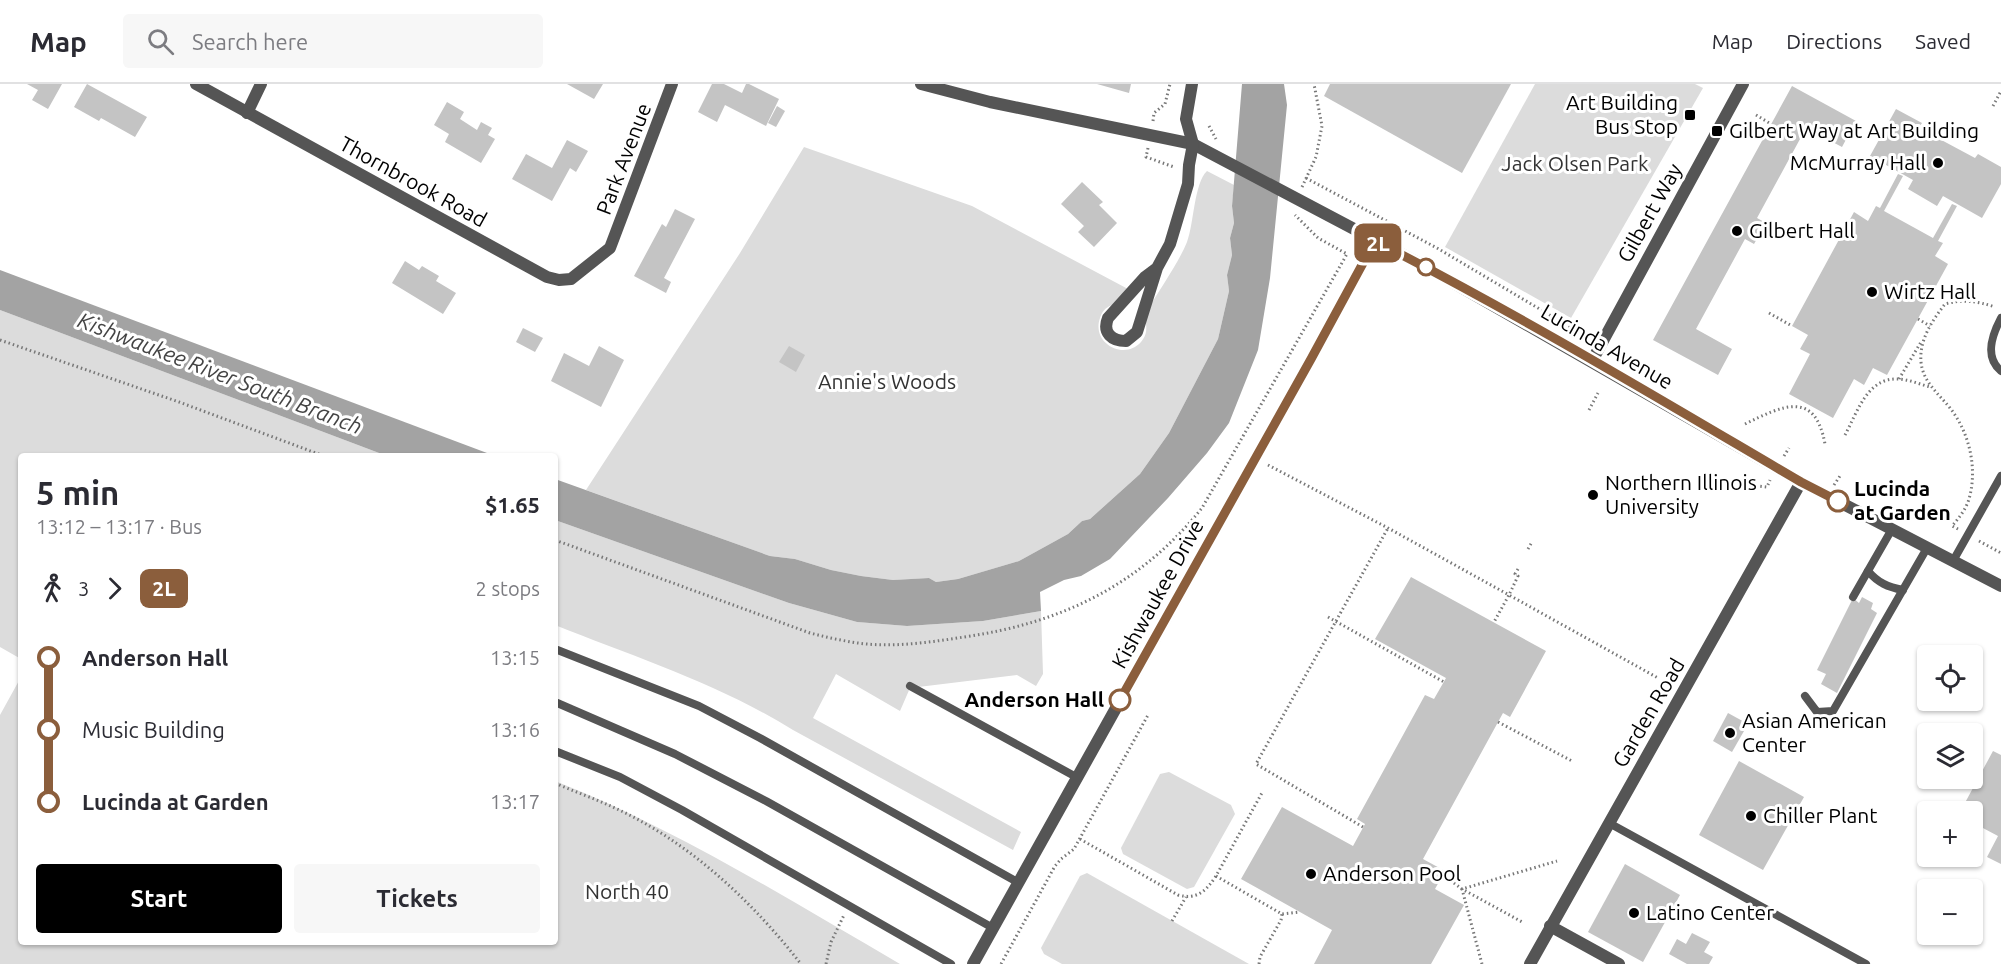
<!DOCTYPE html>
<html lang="en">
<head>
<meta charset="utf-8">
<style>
  body { margin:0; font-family:Ubuntu,sans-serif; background:#f7f7f7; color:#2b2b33; height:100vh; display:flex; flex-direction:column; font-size:22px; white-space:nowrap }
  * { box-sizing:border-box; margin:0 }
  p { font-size:20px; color:#7c7c81 }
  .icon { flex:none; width:33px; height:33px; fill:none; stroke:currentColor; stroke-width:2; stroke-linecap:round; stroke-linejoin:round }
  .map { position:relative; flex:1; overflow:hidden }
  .panel { position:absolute; left:18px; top:369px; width:540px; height:492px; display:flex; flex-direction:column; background:#fff; border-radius:6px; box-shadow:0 2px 4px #0004 }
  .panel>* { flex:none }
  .badge { padding:0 12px; border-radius:9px; font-size:21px; line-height:39px }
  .buttons { position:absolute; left:1917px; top:561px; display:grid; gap:12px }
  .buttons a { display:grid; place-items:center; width:66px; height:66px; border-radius:6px; background:#fff; box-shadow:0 2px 4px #0004; font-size:30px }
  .map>.badge { position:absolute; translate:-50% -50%; box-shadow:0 0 0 3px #fff }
  .legs { display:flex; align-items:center; gap:9px; height:66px; padding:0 18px; font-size:20px }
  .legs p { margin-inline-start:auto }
  .head { display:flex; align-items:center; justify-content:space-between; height:102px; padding:0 18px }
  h1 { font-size:33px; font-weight:700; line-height:45px }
  .cta { display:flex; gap:12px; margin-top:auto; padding:12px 18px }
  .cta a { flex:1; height:69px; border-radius:6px; background:#000; color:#fff; font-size:24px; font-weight:700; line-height:69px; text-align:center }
  .cta a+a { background:#f7f7f7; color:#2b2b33 }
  ul { padding:0 18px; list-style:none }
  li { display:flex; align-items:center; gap:21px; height:72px; font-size:22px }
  li i { display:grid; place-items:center; width:9px; height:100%; margin:0 8px; background:currentColor }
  li i::after { content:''; width:15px; height:15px; margin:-8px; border:4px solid; border-radius:50%; background:#fff }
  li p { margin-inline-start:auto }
  li:first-child i { background:linear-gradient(#0000 50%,currentColor 0) }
  li:last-child i { background:linear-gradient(currentColor 50%,#0000 0) }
  header { display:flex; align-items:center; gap:36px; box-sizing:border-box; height:84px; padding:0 30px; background:#fff; border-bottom:2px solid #e1e1e2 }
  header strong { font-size:28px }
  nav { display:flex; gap:33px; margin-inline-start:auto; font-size:21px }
  .search { width:420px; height:54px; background:#f7f7f7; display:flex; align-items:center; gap:15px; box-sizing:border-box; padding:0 21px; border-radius:6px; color:#7c7c81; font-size:22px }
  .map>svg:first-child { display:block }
  .green { fill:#dcdcdc }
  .water { fill:#a3a3a3 }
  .building { fill:#c4c4c4 }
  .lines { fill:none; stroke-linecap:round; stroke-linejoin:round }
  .path { stroke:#777; stroke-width:3; stroke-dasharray:1.5 3; stroke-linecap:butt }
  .service { stroke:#555; stroke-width:8 }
  .minor { stroke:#555; stroke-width:12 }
  .line-1-casing { stroke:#fff; stroke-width:14 }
  .line-1 { stroke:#8b5e3c; stroke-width:9 }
  .poi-dot { fill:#000; stroke:#fff; stroke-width:2 }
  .stop-1-dot { fill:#fff; stroke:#8b5e3c; stroke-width:3 }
  .labels { text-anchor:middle; stroke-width:6; stroke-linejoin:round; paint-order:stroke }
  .poi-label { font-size:21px; fill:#000; stroke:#fff; text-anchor:start }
  .street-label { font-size:21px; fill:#000; stroke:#fff }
  .park-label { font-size:21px; fill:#333; stroke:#fff }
  .stop-label { font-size:21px; font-weight:bold; fill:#000; stroke:#fff; text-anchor:start }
  .water-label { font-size:22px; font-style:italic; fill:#444; stroke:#fff }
</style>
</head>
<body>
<header>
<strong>Map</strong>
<div class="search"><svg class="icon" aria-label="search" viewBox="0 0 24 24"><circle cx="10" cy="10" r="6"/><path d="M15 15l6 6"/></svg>Search here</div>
<nav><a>Map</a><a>Directions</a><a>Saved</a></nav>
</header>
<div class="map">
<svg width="2001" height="880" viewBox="0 0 2001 880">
  <rect width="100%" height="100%" fill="#fff"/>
  <g class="green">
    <polygon points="1535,0 1695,0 1703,4 1571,234 1445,163"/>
    <path d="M804 63 972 122 1128 205C1125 208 1123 214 1120 216 1111 224 1105 220 1100 234 1091 259 1124 277 1141 258 1151 246 1143 238 1147 227 1159 206 1178 180 1187 158 1194 140 1194 99 1207 87L1234 101 1232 122 1234 139 1230 154 1232 171 1227 191 1229 207 1218 255 1169 349 1140 390 1090 435 1082 437 1068 450 1019 477 958 495 936 498 929 494 893 496 861 492 831 486 795 475 770 472 586 406 740 169Z"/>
    <polygon points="0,226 387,372 21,372 21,575 0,563"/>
    <path d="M555 436 789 519 857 538 907 542 983 537 1041 527 1043 590 1036 602 1017 591 910 604 900 627 836 590 813 634 1021 748 1013 766 793 646C719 600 635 573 555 541Z"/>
    <path d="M21 593V858H555V697C676 745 788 815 900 880H0V631Z"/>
    <polygon points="1169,688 1231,721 1235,730 1194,803 1187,805 1123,770 1121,764 1160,690"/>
    <polygon points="1087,789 1249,880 1062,880 1044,870 1041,864 1080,792"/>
  </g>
  <g class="water">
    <polygon points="1242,0 1284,0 1287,21 1270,194 1258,266 1229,339 1207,369 1168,414 1110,475 1081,492 1064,496 1040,508 1041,527 983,537 907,542 857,538 789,519 555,436 555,395 770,472 795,475 831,486 861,492 893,496 929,494 936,498 958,495 1019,477 1068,450 1082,437 1090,435 1140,390 1169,349 1218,255 1229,207 1227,191 1232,171 1230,154 1234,139 1232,122"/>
    <polygon points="0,186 495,372 387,372 0,226"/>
  </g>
  <g class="building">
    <polygon points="27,0 62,0 48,25 32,16 38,6"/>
    <polygon points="87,0 147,33 135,53 101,34 99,37 74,23"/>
    <polygon points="567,0 603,0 594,15"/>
    <polygon points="712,0 724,0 742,9 746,0 749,0 779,15 766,42 725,21 717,38 698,28"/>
    <polygon points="1097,0 1131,0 1129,9"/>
    <polygon points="1330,0 1511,0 1462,89 1324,12"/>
    <polygon points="1792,2 1856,37 1842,63 1806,44 1757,134 1766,139 1754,160 1745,155 1696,245 1732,265 1718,291 1653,256"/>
    <polygon points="447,18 464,28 460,35 477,46 481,38 492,44 488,51 495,55 481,79 445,58 449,50 434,41"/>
    <polygon points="777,22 785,27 776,43 768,39"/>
    <polygon points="1896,25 1922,39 1919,44 1975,74 1978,70 2001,83 2001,100 1982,134 1943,112 1937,122 1908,105 1913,96 1870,72"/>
    <polygon points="567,56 588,67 576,88 570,84 552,117 512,95 526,70 552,84"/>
    <polygon points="1898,90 1903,92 1884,127 1933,154 1952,120 1957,122 1938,157 1943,159 1935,172 1948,180 1887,291 1873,284 1864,301 1854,295 1833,334 1789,310 1810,270 1800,265 1808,251 1792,242 1854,128 1868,137 1876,122 1880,124"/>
    <polygon points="1082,98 1103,118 1099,121 1117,139 1094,163 1078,148 1084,142 1061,120"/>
    <polygon points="675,125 695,135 664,194 671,198 666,209 634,192 662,140 666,143"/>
    <polygon points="405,177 419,186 422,182 439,192 436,197 456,209 443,230 392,199"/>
    <polygon points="523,244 543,254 535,268 516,258"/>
    <polygon points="599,262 624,276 601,323 551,297 564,269 589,282"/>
    <polygon points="789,262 805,271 796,288 779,278"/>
    <polygon points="1411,493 1546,567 1510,633 1503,629 1423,775 1445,787 1435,805 1464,821 1431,880 1314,880 1332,846 1241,795 1282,723 1353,762 1365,740 1357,735 1425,611 1434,615 1446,594 1375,555"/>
    <polygon points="1862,513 1873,519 1871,525 1877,529 1837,609 1821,600 1826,590 1817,586 1853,514 1859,519"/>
    <polygon points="1728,629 1748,640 1732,668 1713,657"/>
    <polygon points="1993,667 2001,671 2001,780 1987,773 1998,752 1981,743 1972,760 1972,728 1960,728"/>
    <polygon points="1739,677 1804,713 1763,786 1699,751"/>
    <polygon points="1625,780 1680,811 1643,878 1588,848"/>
    <polygon points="1692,849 1710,858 1704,868 1713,873 1709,880 1687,880 1669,870 1677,855 1686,860"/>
  </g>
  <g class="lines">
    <g class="path">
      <polyline points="1993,22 2001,7"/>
      <polyline points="1756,31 1771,40"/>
      <polyline points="1153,37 1154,29 1165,20 1170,0"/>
      <polyline points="1209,42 1216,55"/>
      <polyline points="1148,64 1146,73 1174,83"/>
      <polyline points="1306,94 1437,164 1585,252"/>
      <polyline points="1302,103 1316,73 1322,42 1314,0"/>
      <polyline points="1769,229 1792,242"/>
      <polyline points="1918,235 1930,242"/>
      <polyline points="0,256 179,318 324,372"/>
      <polyline points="1899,295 1921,258"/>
      <polyline points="1589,326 1598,309"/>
      <path d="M1745 340C1782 322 1815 305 1825 360"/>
      <path d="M1845 351C1857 329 1867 294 1897 295 1908 295 1919 300 1930 303"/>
      <polyline points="1784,372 1789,364"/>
      <polyline points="1268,381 1388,444 1509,511 1494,538"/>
      <polyline points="1720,398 1767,403 1770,396"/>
      <polyline points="1834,401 1840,392"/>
      <path d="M1958 445 1952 442C1959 434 1966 425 1969 415 1978 384 1969 348 1950 324 1938 309 1923 298 1921 278 1919 256 1932 237 1945 220 1963 215 1977 217 1995 223"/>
      <path d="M555 456 810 549C822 552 834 555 846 557 885 565 925 559 964 553 1061 539 1139 502 1202 424L1347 170 1318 154 1295 131"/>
      <polyline points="1979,457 2001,469"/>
      <polyline points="1528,465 1532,458"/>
      <polyline points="1518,485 1515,490 1518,492 1509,511 1658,594"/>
      <polyline points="1328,533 1444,598"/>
      <polyline points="1498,638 1572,677"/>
      <path d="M555 699C575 708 596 715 615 724 689 758 751 816 801 880"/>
      <polyline points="1363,743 1256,680 1388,444"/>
      <path d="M1080 755 1178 811C1197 816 1206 807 1216 792L1263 707"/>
      <polyline points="1443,791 1462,805 1524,839"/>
      <polyline points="1216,792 1282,830 1300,828"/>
      <polyline points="1172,837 1186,813"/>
      <polyline points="826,880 831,858 844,831"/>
      <polyline points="1001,880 1055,782 1061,775 1074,765 1148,631"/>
      <polyline points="1259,880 1260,873 1281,836 1282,830"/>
      <polyline points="1482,880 1462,805 1557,777"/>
    </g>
    <g class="service">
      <path d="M2001 234C1992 251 1984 273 2001 287"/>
      <polyline points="1953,477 2001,392"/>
      <path d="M1868 487C1878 499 1888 503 1903 506"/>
      <polyline points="1853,513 1892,445"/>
      <polyline points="555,565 699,622 760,654 1019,799"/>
      <polyline points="910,602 1078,694"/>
      <polyline points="1805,612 1817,628 1833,627 1927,464"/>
      <polyline points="555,618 675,670 766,717 993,844"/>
      <polyline points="555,667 620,693 682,726 951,880"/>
      <polyline points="1609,739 1866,880"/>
    </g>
    <g class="minor">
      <polyline points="196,0 547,193 559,196 571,195 610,164 672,0"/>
      <polyline points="921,0 990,18 1193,60 1426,183 1801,398 2001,502"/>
      <polyline points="247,29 261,0"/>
      <path d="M1157 184 1145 193 1108 234C1102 249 1112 257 1126 257L1137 248 1157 184 1170 160 1188 100 1189 81 1193 60 1186 35 1192 0"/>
      <polyline points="1592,277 1743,0"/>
      <polyline points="1550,842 1619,880"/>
      <polyline points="973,880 1311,275 1375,157"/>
      <polyline points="1530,880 1801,398"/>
    </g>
  </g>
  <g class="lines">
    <g class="line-1-casing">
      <path id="line-1" d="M1120 616 1311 275 1375 157C1520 231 1661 316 1801 398L1838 417"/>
    </g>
    <use href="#line-1" class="line-1"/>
  </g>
  <g class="poi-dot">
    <rect x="1684" y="25" width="12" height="12" rx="3"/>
    <rect x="1711" y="41" width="12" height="12" rx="3"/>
    <circle cx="1938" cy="79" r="6"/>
    <circle cx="1737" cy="147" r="6"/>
    <circle cx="1872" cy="208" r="6"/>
    <circle cx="1593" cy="411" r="6"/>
    <circle cx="1730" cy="649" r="6"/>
    <circle cx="1751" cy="732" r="6"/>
    <circle cx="1311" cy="790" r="6"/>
    <circle cx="1634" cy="829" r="6"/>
  </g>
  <g class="stop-1-dot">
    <circle cx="1426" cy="183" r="8"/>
    <circle cx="1838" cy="417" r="10"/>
    <circle cx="1120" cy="616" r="10"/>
  </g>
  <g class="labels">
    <g class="poi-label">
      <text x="1678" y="26" text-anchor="end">Art Building<tspan x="1678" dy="24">Bus Stop</tspan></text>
      <text x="1729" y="54">Gilbert Way at Art Building</text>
      <text x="1926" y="86" text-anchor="end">McMurray Hall</text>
      <text x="1749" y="154">Gilbert Hall</text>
      <text x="1884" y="215">Wirtz Hall</text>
      <text x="1605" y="406">Northern Illinois<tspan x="1605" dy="24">University</tspan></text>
      <text x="1742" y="644">Asian American<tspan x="1742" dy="24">Center</tspan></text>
      <text x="1763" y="739">Chiller Plant</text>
      <text x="1323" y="797">Anderson Pool</text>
      <text x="1646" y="836">Latino Center</text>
    </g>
    <g class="street-label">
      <text transform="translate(624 75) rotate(-69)" y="7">Park Avenue</text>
      <text transform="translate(413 98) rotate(29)" y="7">Thornbrook Road</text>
      <text transform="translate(1650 129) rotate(-61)" y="7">Gilbert Way</text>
      <text transform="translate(1607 263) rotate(30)" y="7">Lucinda Avenue</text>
      <text transform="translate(1158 510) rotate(-61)" y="7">Kishwaukee Drive</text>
      <text transform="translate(1649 629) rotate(-60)" y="7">Garden Road</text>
    </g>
    <g class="park-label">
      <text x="1575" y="87">Jack Olsen Park</text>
      <text x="887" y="305">Annie's Woods</text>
      <text x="627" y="815">North 40</text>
    </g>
    <g class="stop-label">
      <text x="1854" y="412">Lucinda<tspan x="1854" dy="24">at Garden</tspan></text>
      <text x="1104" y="623" text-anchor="end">Anderson Hall</text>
    </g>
    <g class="water-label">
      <text transform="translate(220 289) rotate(21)" y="8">Kishwaukee River South Branch</text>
    </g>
  </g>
</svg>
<div class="buttons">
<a><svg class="icon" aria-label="locate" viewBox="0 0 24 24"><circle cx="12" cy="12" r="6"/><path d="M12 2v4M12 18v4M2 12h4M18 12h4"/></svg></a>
<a><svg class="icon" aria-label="layers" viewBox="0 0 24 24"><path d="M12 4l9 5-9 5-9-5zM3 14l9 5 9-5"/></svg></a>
<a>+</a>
<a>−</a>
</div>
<b class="badge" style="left:1378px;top:159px;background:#8b5e3c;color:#fff">2L</b>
<section class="panel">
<div class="head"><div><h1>5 min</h1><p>13:12 – 13:17 · Bus</p></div><b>$1.65</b></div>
<div class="legs"><svg class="icon" aria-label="walk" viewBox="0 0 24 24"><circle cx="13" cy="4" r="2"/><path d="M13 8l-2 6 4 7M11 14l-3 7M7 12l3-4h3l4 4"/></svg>3<svg class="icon" aria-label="forward" viewBox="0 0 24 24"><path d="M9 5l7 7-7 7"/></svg><b class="badge" style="background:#8b5e3c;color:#fff">2L</b><p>2 stops</p></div>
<ul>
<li><i style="color:#8b5e3c"></i><b>Anderson Hall</b><p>13:15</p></li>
<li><i style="color:#8b5e3c"></i><span>Music Building</span><p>13:16</p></li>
<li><i style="color:#8b5e3c"></i><b>Lucinda at Garden</b><p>13:17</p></li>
</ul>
<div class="cta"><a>Start</a><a>Tickets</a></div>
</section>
</div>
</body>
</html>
